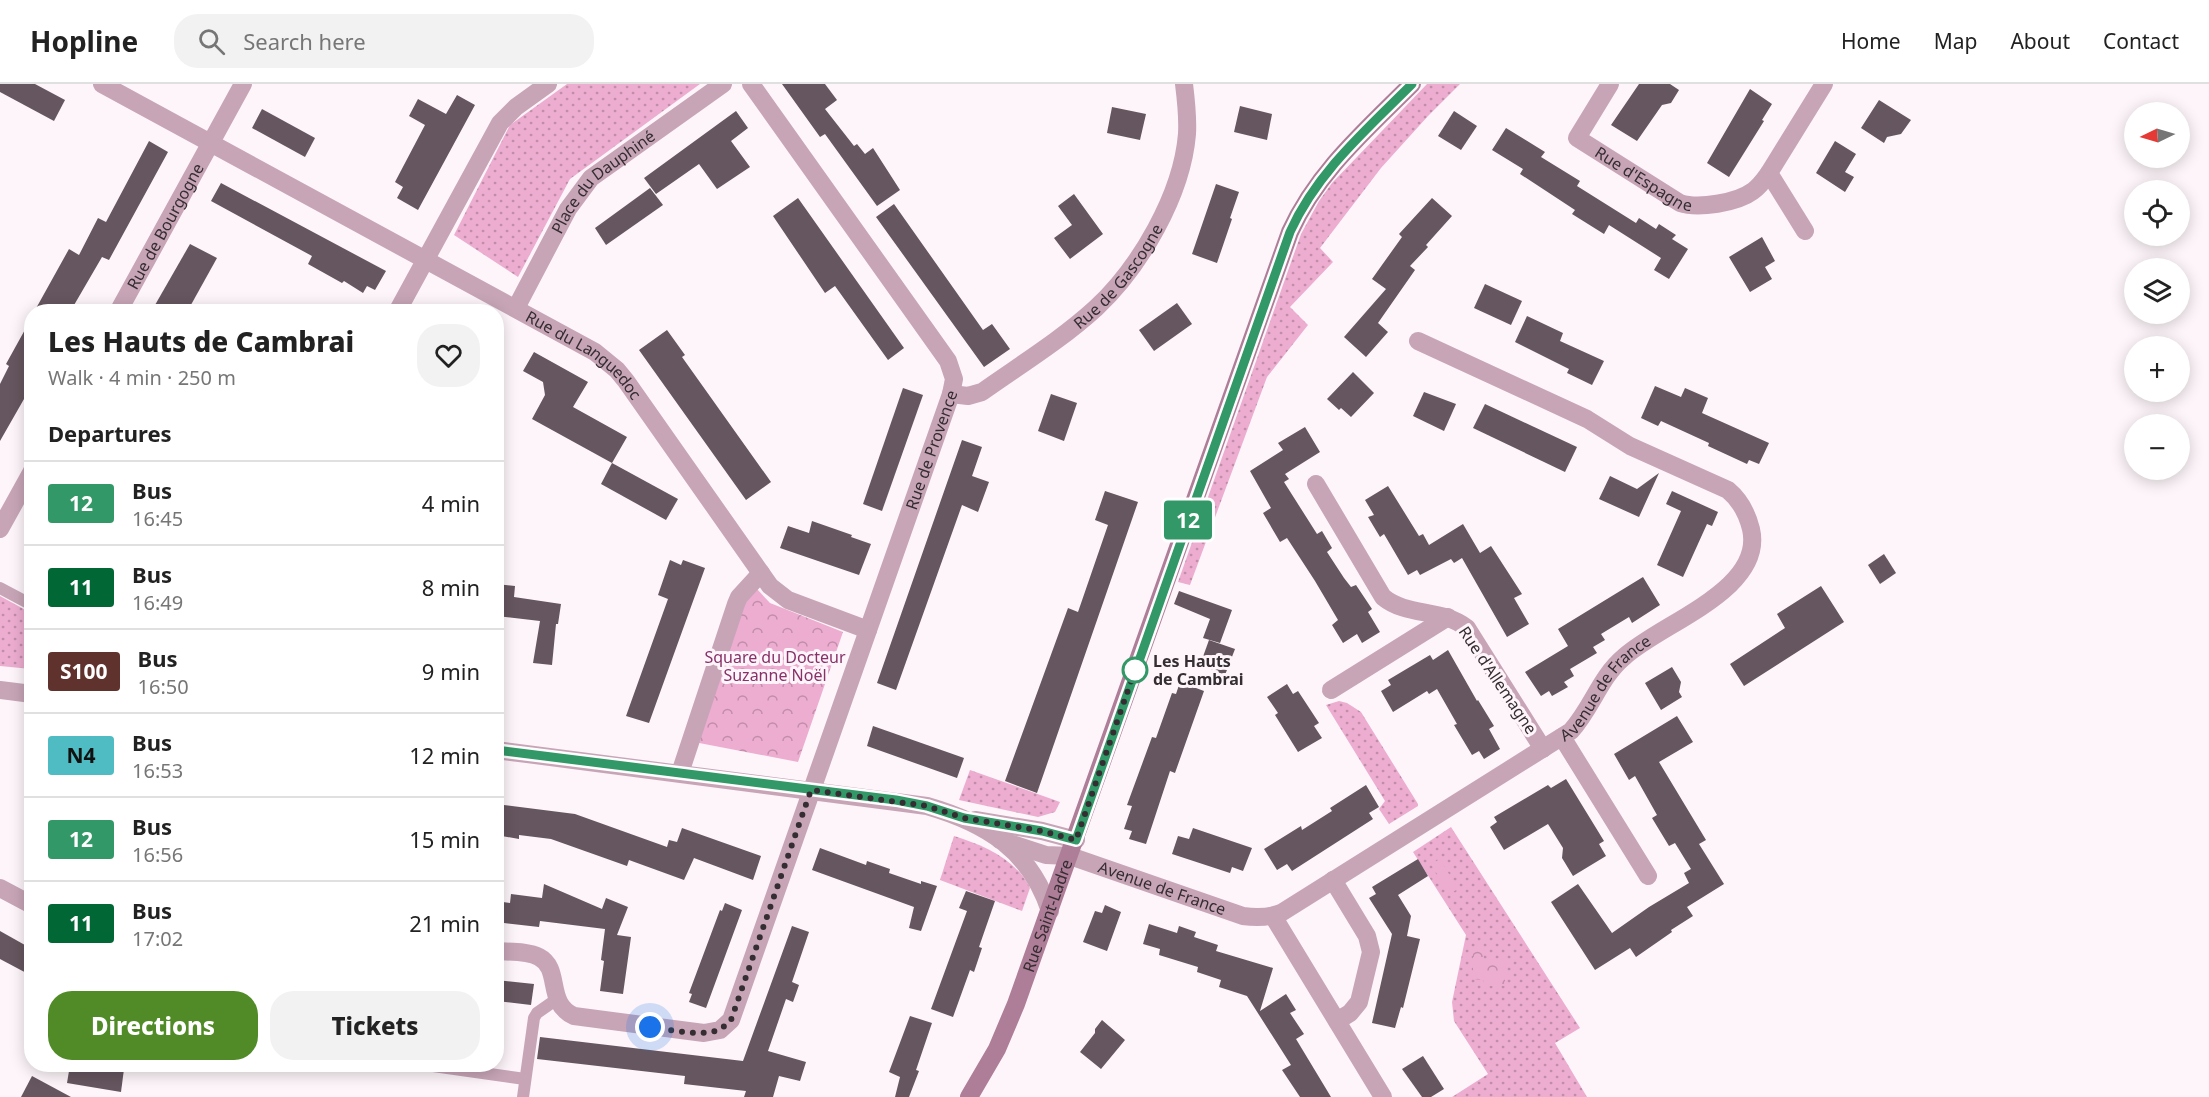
<!DOCTYPE html>
<html lang="en">
<head>
<meta charset="utf-8">
<style>
  body { margin:0; font-family:"Noto Sans",sans-serif; background:#f2f2f2; color:#222; height:100vh; display:flex; flex-direction:column; font-size:22px; white-space:nowrap }
  * { box-sizing:border-box; margin:0 }
  p { font-size:20px; color:#767676 }
  .icon { flex:none; width:33px; height:33px; fill:none; stroke:currentColor; stroke-width:2; stroke-linecap:round; stroke-linejoin:round }
  .map { position:relative; flex:1; overflow:hidden }
  .side { position:absolute; left:24px; top:220px; width:480px; height:768px; display:flex; flex-direction:column; background:#fff; border-radius:24px; box-shadow:0 3px 15px #0003 }
  .side>* { flex:none }
  .badge { padding:0 12px; border-radius:4px; font-size:21px; line-height:39px }
  .needle { width:39px; rotate:265deg }
  .fabs { position:absolute; left:2124px; top:18px; display:grid; gap:12px }
  .fabs a { display:grid; place-items:center; width:66px; height:66px; border-radius:50%; background:#fff; box-shadow:0 3px 15px #0003; font-size:30px }
  .you { position:absolute; width:30px; height:30px; margin:-15px; border:4px solid #fff; border-radius:50%; background:#1a73e8; box-shadow:0 0 0 9px #1a73e833 }
  .map>.badge { position:absolute; translate:-50% -50%; box-shadow:0 0 0 3px #fff }
  h2 { padding:0 24px; font-size:22px; line-height:54px }
  .round { display:grid; place-items:center; flex:none; width:63px; height:63px; border-radius:24px; background:#f2f2f2 }
  .headline { display:flex; align-items:center; justify-content:space-between; height:102px; padding:0 24px }
  h1 { font-size:28px; font-weight:800; line-height:45px }
  .action { display:flex; gap:12px; margin-top:auto; padding:12px 24px }
  .action a { flex:1; height:69px; border-radius:24px; background:#518b28; color:#fff; font-size:24px; font-weight:800; line-height:69px; text-align:center }
  .action a+a { background:#f2f2f2; color:#222 }
  ul { padding:0; list-style:none }
  li { display:flex; align-items:center; gap:18px; height:84px; padding:0 24px; border-top:2px solid #e0e0e0 }
  li div { flex:1 }
  li b { display:block; font-size:22px }
  li em { font-style:normal }
  li .badge { min-width:66px; font-weight:700; text-align:center }
  header { display:flex; align-items:center; gap:36px; box-sizing:border-box; height:84px; padding:0 30px; background:#fff; border-bottom:2px solid #e0e0e0 }
  header strong { font-size:28px }
  nav { display:flex; gap:33px; margin-inline-start:auto; font-size:21px }
  .search { width:420px; height:54px; background:#f2f2f2; display:flex; align-items:center; gap:15px; box-sizing:border-box; padding:0 21px; border-radius:24px; color:#767676; font-size:22px }
  .map>svg:first-child { display:block }
  .grass { fill:url(#grass-dots) }
  .park { fill:url(#park-crowns) }
  .pitch { fill:#edadd0 }
  .building { fill:#66565f }
  .lines { fill:none; stroke-linecap:round; stroke-linejoin:round }
  .lane { stroke:#c7a5b7; stroke-width:12 }
  .street { stroke:#c7a5b7; stroke-width:18 }
  .secondary { stroke:#ae7d98; stroke-width:18 }
  .line-casing { stroke:#fff; stroke-width:14 }
  .line { stroke:#339867; stroke-width:9 }
  .walk { stroke:#342d31; stroke-width:6; stroke-dasharray:0 10.8 }
  .stop-dot { fill:#fff; stroke:#339867; stroke-width:3 }
  .labels { text-anchor:middle; stroke-width:6; stroke-linejoin:round; paint-order:stroke }
  .street-label { font-size:16px; fill:#342d31; stroke:#fdf5f9 }
  .park-label { font-size:16px; fill:#883168; stroke:#fdf5f9 }
  .stop-label { font-size:16px; font-weight:bold; fill:#342d31; stroke:#fdf5f9; text-anchor:start }
</style>
</head>
<body>
<header>
<strong>Hopline</strong>
<div class="search"><svg class="icon" aria-label="search" viewBox="0 0 24 24"><circle cx="10" cy="10" r="6"/><path d="M15 15l6 6"/></svg>Search here</div>
<nav><a>Home</a><a>Map</a><a>About</a><a>Contact</a></nav>
</header>
<div class="map">
<svg width="2209" height="1013" viewBox="0 0 2209 1013">
  <defs>
    <pattern id="grass-dots" width="8" height="8" patternUnits="userSpaceOnUse" patternTransform="scale(1.5)"><rect width="8" height="8" fill="#edadd0"/><path d="M2 2h.1M6 6h.1" fill="none" stroke="#c18da9" stroke-width="1.8" stroke-linecap="round"/></pattern>
    <pattern id="park-crowns" width="20" height="18" patternUnits="userSpaceOnUse" patternTransform="scale(1.5)"><rect width="20" height="18" fill="#edadd0"/><path d="M2 6a3 3 0 1 1 6 0M12 15a3 3 0 1 1 6 0" fill="none" stroke="#c18da9"/></pattern>
  </defs>
  <rect width="100%" height="100%" fill="#fdf5f9"/>
  <g class="grass">
    <polygon points="567,0 700,0 570,95 518,193 454,151 510,41"/>
    <polygon points="1427,0 1460,0 1428,32 1381,84 1320,164 1333,178 1290,223 1308,241 1267,293 1190,501 1178,498 1301,150 1319,117 1332,99"/>
    <polygon points="0,512 31,529 31,585 0,582"/>
    <polygon points="1339,617 1347,619 1361,628 1418,720 1418,722 1389,740 1379,725 1385,717 1326,621"/>
    <polygon points="970,686 1060,718 1055,728 1038,733 959,716"/>
    <polygon points="1451,743 1580,944 1555,959 1587,1013 1452,1013 1488,990 1454,937 1452,918 1466,851 1413,768"/>
    <path d="M954 752C983 761 1016 775 1030 804L1022 827 940 796Z"/>
  </g>
  <g class="park">
    <polygon points="757,505 770,519 843,548 798,678 694,658 742,517"/>
    <polygon points="1473,863 1483,864 1484,876 1505,876 1505,902 1484,902 1484,896 1473,895"/>
  </g>
  <polygon class="pitch" points="1440,775 1458,805 1449,810 1431,780"/>
  <g class="building">
    <polygon points="0,0 35,0 65,16 54,37 0,8"/>
    <polygon points="782,0 825,0 837,16 825,25 854,62 857,60 865,70 873,64 900,106 877,122 825,50 820,53"/>
    <polygon points="1639,0 1670,0 1679,6 1671,19 1662,21 1637,57 1611,41"/>
    <polygon points="1750,5 1772,20 1762,36 1764,37 1729,93 1707,79"/>
    <polygon points="457,11 475,21 418,126 397,114 403,103 395,98 425,41 409,32 418,15 446,30"/>
    <polygon points="1879,16 1911,36 1901,50 1887,53 1884,59 1861,44"/>
    <polygon points="1240,22 1272,30 1267,56 1234,48"/>
    <polygon points="1112,23 1146,30 1140,56 1107,49"/>
    <polygon points="262,25 315,54 305,73 252,44"/>
    <polygon points="736,27 748,44 731,57 750,83 717,105 699,80 656,110 644,94"/>
    <polygon points="1454,27 1477,42 1461,66 1438,52"/>
    <polygon points="1506,44 1545,68 1541,73 1580,97 1577,102 1636,139 1639,134 1656,145 1659,140 1676,151 1672,155 1688,165 1669,195 1654,186 1661,174 1609,141 1604,150 1572,130 1575,126 1520,90 1523,85 1492,66"/>
    <polygon points="149,57 168,68 109,176 102,173 70,228 34,228 69,165 79,171 98,134 106,138"/>
    <polygon points="1835,57 1856,70 1845,88 1854,93 1845,108 1816,89"/>
    <polygon points="221,99 386,187 375,206 367,202 363,209 344,197 342,199 308,180 312,172 211,117"/>
    <polygon points="1216,100 1239,108 1230,134 1232,135 1217,179 1192,170"/>
    <polygon points="650,104 663,121 606,161 595,144"/>
    <polygon points="1074,110 1103,150 1070,175 1054,154 1072,141 1058,122"/>
    <polygon points="798,114 904,264 888,276 835,202 825,209 773,132"/>
    <polygon points="1432,114 1452,132 1426,161 1428,163 1410,182 1415,186 1378,239 1388,248 1366,273 1344,253 1386,205 1372,195 1402,153 1399,150"/>
    <polygon points="894,120 983,246 992,240 1010,265 984,283 876,133"/>
    <polygon points="1762,153 1775,177 1765,183 1772,195 1750,208 1729,173"/>
    <polygon points="190,160 217,174 187,228 151,228"/>
    <polygon points="1485,200 1522,217 1511,241 1474,224"/>
    <polygon points="1177,219 1192,240 1154,267 1139,246"/>
    <polygon points="1527,232 1563,249 1560,257 1604,277 1592,301 1567,289 1569,285 1515,258"/>
    <polygon points="32,233 32,301 0,357 0,300 9,282 6,280"/>
    <polygon points="667,246 685,271 682,273 771,398 746,416 639,266"/>
    <polygon points="534,268 588,298 573,323 627,353 612,379 532,335 545,311 543,298 523,287"/>
    <polygon points="1353,288 1374,309 1351,333 1341,324 1339,326 1327,315"/>
    <polygon points="1655,302 1681,313 1685,304 1708,314 1702,329 1769,359 1759,380 1749,376 1747,380 1708,362 1709,359 1661,337 1658,342 1641,334"/>
    <polygon points="903,304 923,311 882,427 863,420"/>
    <polygon points="1424,308 1456,320 1444,347 1413,332"/>
    <polygon points="1051,310 1077,319 1064,357 1038,347"/>
    <polygon points="1485,320 1577,363 1565,388 1473,344"/>
    <polygon points="1305,343 1320,368 1285,390 1289,395 1284,398 1317,450 1322,447 1332,464 1327,468 1344,494 1351,503 1356,501 1372,525 1368,528 1380,548 1362,559 1357,550 1343,559 1332,541 1338,536 1315,497 1287,454 1280,458 1263,429 1271,424 1250,387 1283,366 1278,359"/>
    <polygon points="962,356 982,363 972,392 989,398 978,428 962,421 896,606 877,599"/>
    <polygon points="612,379 678,415 666,436 601,400"/>
    <polygon points="1659,389 1639,433 1599,415 1610,392 1637,405"/>
    <polygon points="1388,402 1419,452 1423,450 1429,461 1463,440 1480,469 1491,462 1522,510 1514,514 1529,540 1507,553 1462,474 1454,479 1451,475 1420,491 1417,486 1408,491 1384,450 1380,453 1368,433 1374,431 1365,416"/>
    <polygon points="1105,407 1138,418 1037,709 1005,697 1068,524 1078,528 1108,441 1095,436"/>
    <polygon points="1672,407 1718,428 1712,442 1707,440 1683,493 1657,481 1681,427 1666,420"/>
    <polygon points="812,437 852,451 851,453 871,460 859,491 780,464 788,442 809,449"/>
    <polygon points="1884,470 1896,489 1880,500 1868,481"/>
    <polygon points="670,476 681,481 683,476 705,484 649,639 626,632 668,515 658,511"/>
    <polygon points="1643,493 1660,521 1632,539 1629,533 1601,550 1605,556 1593,563 1597,569 1570,585 1574,592 1564,598 1568,603 1552,612 1549,607 1541,612 1525,588 1568,562 1558,545"/>
    <polygon points="496,500 515,502 514,513 561,520 558,540 556,540 552,581 533,579 540,537 496,532"/>
    <polygon points="1821,502 1844,538 1744,602 1730,580 1785,544 1777,530"/>
    <polygon points="1179,507 1232,526 1220,559 1203,554 1210,535 1174,520"/>
    <polygon points="1209,556 1235,565 1225,591 1200,581"/>
    <polygon points="1448,566 1477,617 1478,616 1494,642 1489,645 1500,665 1484,675 1479,667 1472,671 1454,641 1457,640 1437,605 1429,610 1427,607 1393,628 1381,607 1391,601 1388,596 1430,571 1433,576"/>
    <polygon points="1672,583 1681,598 1679,608 1682,613 1661,626 1645,599"/>
    <polygon points="1180,598 1204,607 1175,689 1170,687 1146,760 1129,755 1132,747 1124,745 1132,722 1127,721 1152,653 1156,654 1172,609 1176,610"/>
    <polygon points="1287,600 1293,610 1298,607 1319,639 1314,642 1322,654 1298,668 1275,631 1278,629 1267,613"/>
    <polygon points="1677,632 1693,658 1659,678 1706,756 1699,760 1724,800 1687,823 1693,832 1671,846 1672,848 1636,873 1630,864 1595,886 1551,818 1578,800 1612,849 1649,823 1689,799 1684,789 1691,785 1675,759 1669,762 1652,734 1657,731 1635,692 1629,696 1614,670"/>
    <polygon points="873,642 964,674 957,694 867,662"/>
    <polygon points="1566,695 1604,757 1599,760 1606,772 1573,792 1562,774 1563,764 1548,740 1504,766 1490,743 1497,738 1494,733 1548,701 1551,704"/>
    <polygon points="1366,701 1379,723 1369,729 1373,735 1292,787 1287,780 1277,786 1264,765 1301,742 1302,746 1332,727 1330,724"/>
    <polygon points="496,720 575,730 667,763 669,756 677,758 682,744 761,772 753,796 694,774 684,796 629,776 627,782 551,755 519,751 519,755 496,751"/>
    <polygon points="1193,744 1252,764 1243,787 1232,783 1230,789 1172,770 1178,752 1189,755"/>
    <polygon points="820,764 866,781 867,777 890,785 889,789 921,800 921,797 937,802 921,847 909,844 914,823 812,786"/>
    <polygon points="1418,775 1428,792 1398,811 1411,832 1407,852 1420,855 1403,924 1401,923 1395,944 1372,939 1392,850 1369,814 1376,810 1372,803"/>
    <polygon points="544,800 602,825 606,814 628,823 617,851 631,853 623,910 600,907 604,877 601,876 605,845 540,837 539,843 496,838 496,817 510,819 511,810 542,814"/>
    <polygon points="966,807 995,817 979,863 982,864 974,888 970,886 953,933 931,925 967,827 959,824"/>
    <polygon points="725,819 742,826 706,924 689,918 692,910 689,909 720,826 722,827"/>
    <polygon points="1105,821 1121,828 1107,867 1083,858 1095,827 1102,829"/>
    <polygon points="1149,840 1177,849 1179,842 1196,848 1194,853 1218,861 1216,867 1273,884 1260,927 1286,910 1296,926 1290,929 1304,950 1296,955 1331,1013 1300,1013 1282,986 1291,981 1247,912 1219,903 1221,896 1197,888 1198,883 1159,871 1160,865 1143,860"/>
    <polygon points="792,842 809,848 792,898 799,901 793,918 786,915 768,967 806,978 800,997 779,992 773,1013 744,1013 746,1007 684,1000 685,992 537,975 540,953 743,977"/>
    <polygon points="0,847 32,865 32,892 0,875"/>
    <polygon points="496,896 534,900 531,921 496,917"/>
    <polygon points="910,932 932,939 916,986 919,987 909,1013 895,1013 900,993 889,988"/>
    <polygon points="1102,936 1125,956 1101,985 1080,968 1095,949 1095,945"/>
    <polygon points="1423,972 1444,1005 1431,1013 1422,1013 1402,985"/>
    <polygon points="70,981 97,981 124,985 121,1008 67,999"/>
    <polygon points="32,992 71,1013 21,1013"/>
  </g>
  <g class="lines">
    <g class="lane">
      <polyline points="0,504 32,521"/>
      <polyline points="426,981 525,995"/>
      <polyline points="523,1013 534,934 537,929 557,915"/>
    </g>
    <g class="street">
      <path id="s1" d="M102 0 595 268 617 286 626 297 770 502 788 516 868 546"/>
      <path id="s2" d="M1610 0 1577 54 1680 119C1698 125 1737 119 1753 107 1760 102 1764 96 1769 89"/>
      <polyline points="1805,147 1769,89 1824,0"/>
      <path id="s3" d="M516 224 568 125 591 94 723 0"/>
      <path id="s4" d="M118 228 243 0"/>
      <polyline points="397,228 500,39 516,23 548,0"/>
      <path id="s5" d="M951 310 968 312 982 308C1020 281 1061 256 1096 224 1140 183 1182 111 1187 50 1188 33 1186 16 1184 0"/>
      <path d="M1316 400 1383 513C1407 533 1442 524 1467 544L1543 665"/>
      <polyline points="0,445 32,387"/>
      <polyline points="0,606 32,610"/>
      <polyline points="1331,606 1448,533"/>
      <polyline points="1562,653 1648,792"/>
      <path d="M496 666 927 722C986 739 1030 766 1050 827"/>
      <polyline points="680,689 736,520 739,513 761,489"/>
      <polyline points="975,736 1042,747 1076,756"/>
      <path id="s6" d="M1000 756 1046 771 1070 772 1243 832C1257 834 1268 834 1281 829L1571 647C1592 624 1600 593 1624 573 1661 539 1765 506 1751 445 1747 429 1740 416 1728 406L1630 362 1587 335 1418 257"/>
      <polyline points="1333,796 1367,852 1371,868 1359,918 1350,929 1337,937"/>
      <polyline points="0,804 32,821"/>
      <polyline points="1273,832 1383,1013"/>
      <path id="s7" d="M496 867C510 868 528 867 539 873 562 885 545 919 574 932L704 949 720 946 731 936 951 310 954 295 948 277 751 0"/>
    </g>
    <path class="secondary" id="s8" d="M969 1013 997 965 1016 920 1290 148C1317 88 1366 46 1412 0"/>
  </g>
  <g class="lines">
    <g class="line-casing">
      <path id="line" d="M496 666 896 716 927 722 964 734 1042 747 1076 756 1290 148C1317 88 1366 46 1412 0"/>
    </g>
    <use href="#line" class="line"/>
    <path class="walk" d="M650 943C667 945 705 954 720 945 724 943 728 939 731 936L811 706 927 722 964 734 1042 747 1076 756 1135 586"/>
  </g>
  <circle class="stop-dot" cx="1135" cy="586" r="12"/>
  <g class="labels">
    <g class="street-label">
      <text dy="6" stroke="none"><textPath href="#s2" startOffset="142">Rue d'Espagne</textPath></text>
      <text dy="6" stroke="none"><textPath href="#s3" startOffset="156">Place du Dauphiné</textPath></text>
      <text dy="6" stroke="none"><textPath href="#s4" startOffset="98">Rue de Bourgogne</textPath></text>
      <text dy="6" stroke="none"><textPath href="#s5" startOffset="212">Rue de Gascogne</textPath></text>
      <text dy="6" stroke="none"><textPath href="#s1" startOffset="554">Rue du Languedoc</textPath></text>
      <text dy="6" stroke="none"><textPath href="#s7" startOffset="882">Rue de Provence</textPath></text>
      <text transform="translate(1498 596) rotate(56)" y="6">Rue d'Allemagne</text>
      <text dy="6" stroke="none"><textPath href="#s6" startOffset="692">Avenue de France</textPath></text>
      <text dy="6" stroke="none"><textPath href="#s6" startOffset="170">Avenue de France</textPath></text>
      <text dy="6" stroke="none"><textPath href="#s8" startOffset="198">Rue Saint-Ladre</textPath></text>
    </g>
    <g class="park-label">
      <text x="775" y="579">Square du Docteur<tspan x="775" dy="18">Suzanne Noël</tspan></text>
    </g>
    <g class="stop-label">
      <text x="1153" y="583">Les Hauts<tspan x="1153" dy="18">de Cambrai</tspan></text>
    </g>
  </g>
</svg>
<div class="fabs">
<a><svg class="needle" viewBox="-14 -14 28 28"><path d="M0-13l5 13h-10z" fill="#e53935"/><path d="M0 13l5-13h-10z" fill="#767676"/></svg></a>
<a><svg class="icon" aria-label="locate" viewBox="0 0 24 24"><circle cx="12" cy="12" r="6"/><path d="M12 2v4M12 18v4M2 12h4M18 12h4"/></svg></a>
<a><svg class="icon" aria-label="layers" viewBox="0 0 24 24"><path d="M12 4l9 5-9 5-9-5zM3 14l9 5 9-5"/></svg></a>
<a>+</a>
<a>−</a>
</div>
<div class="you" style="left:650px;top:943px"></div>
<b class="badge" style="left:1188px;top:436px;background:#339867;color:#fff">12</b>
<section class="side">
<div class="headline"><div><h1>Les Hauts de Cambrai</h1><p>Walk · 4 min · 250 m</p></div><a class="round"><svg class="icon" aria-label="heart" viewBox="0 0 24 24"><path d="M12 20l-8-8c-3-5 5-10 8-4 3-6 11-1 8 4z"/></svg></a></div>
<h2>Departures</h2>
<ul>
<li><span class="badge" style="background:#339867;color:#fff">12</span><div><b>Bus</b><p>16:45</p></div><em>4 min</em></li>
<li><span class="badge" style="background:#016734;color:#fff">11</span><div><b>Bus</b><p>16:49</p></div><em>8 min</em></li>
<li><span class="badge" style="background:#60322d;color:#fff">S100</span><div><b>Bus</b><p>16:50</p></div><em>9 min</em></li>
<li><span class="badge" style="background:#4ebcc2;color:#111">N4</span><div><b>Bus</b><p>16:53</p></div><em>12 min</em></li>
<li><span class="badge" style="background:#339867;color:#fff">12</span><div><b>Bus</b><p>16:56</p></div><em>15 min</em></li>
<li><span class="badge" style="background:#016734;color:#fff">11</span><div><b>Bus</b><p>17:02</p></div><em>21 min</em></li>
</ul>
<div class="action"><a>Directions</a><a>Tickets</a></div>
</section>
</div>
</body>
</html>
